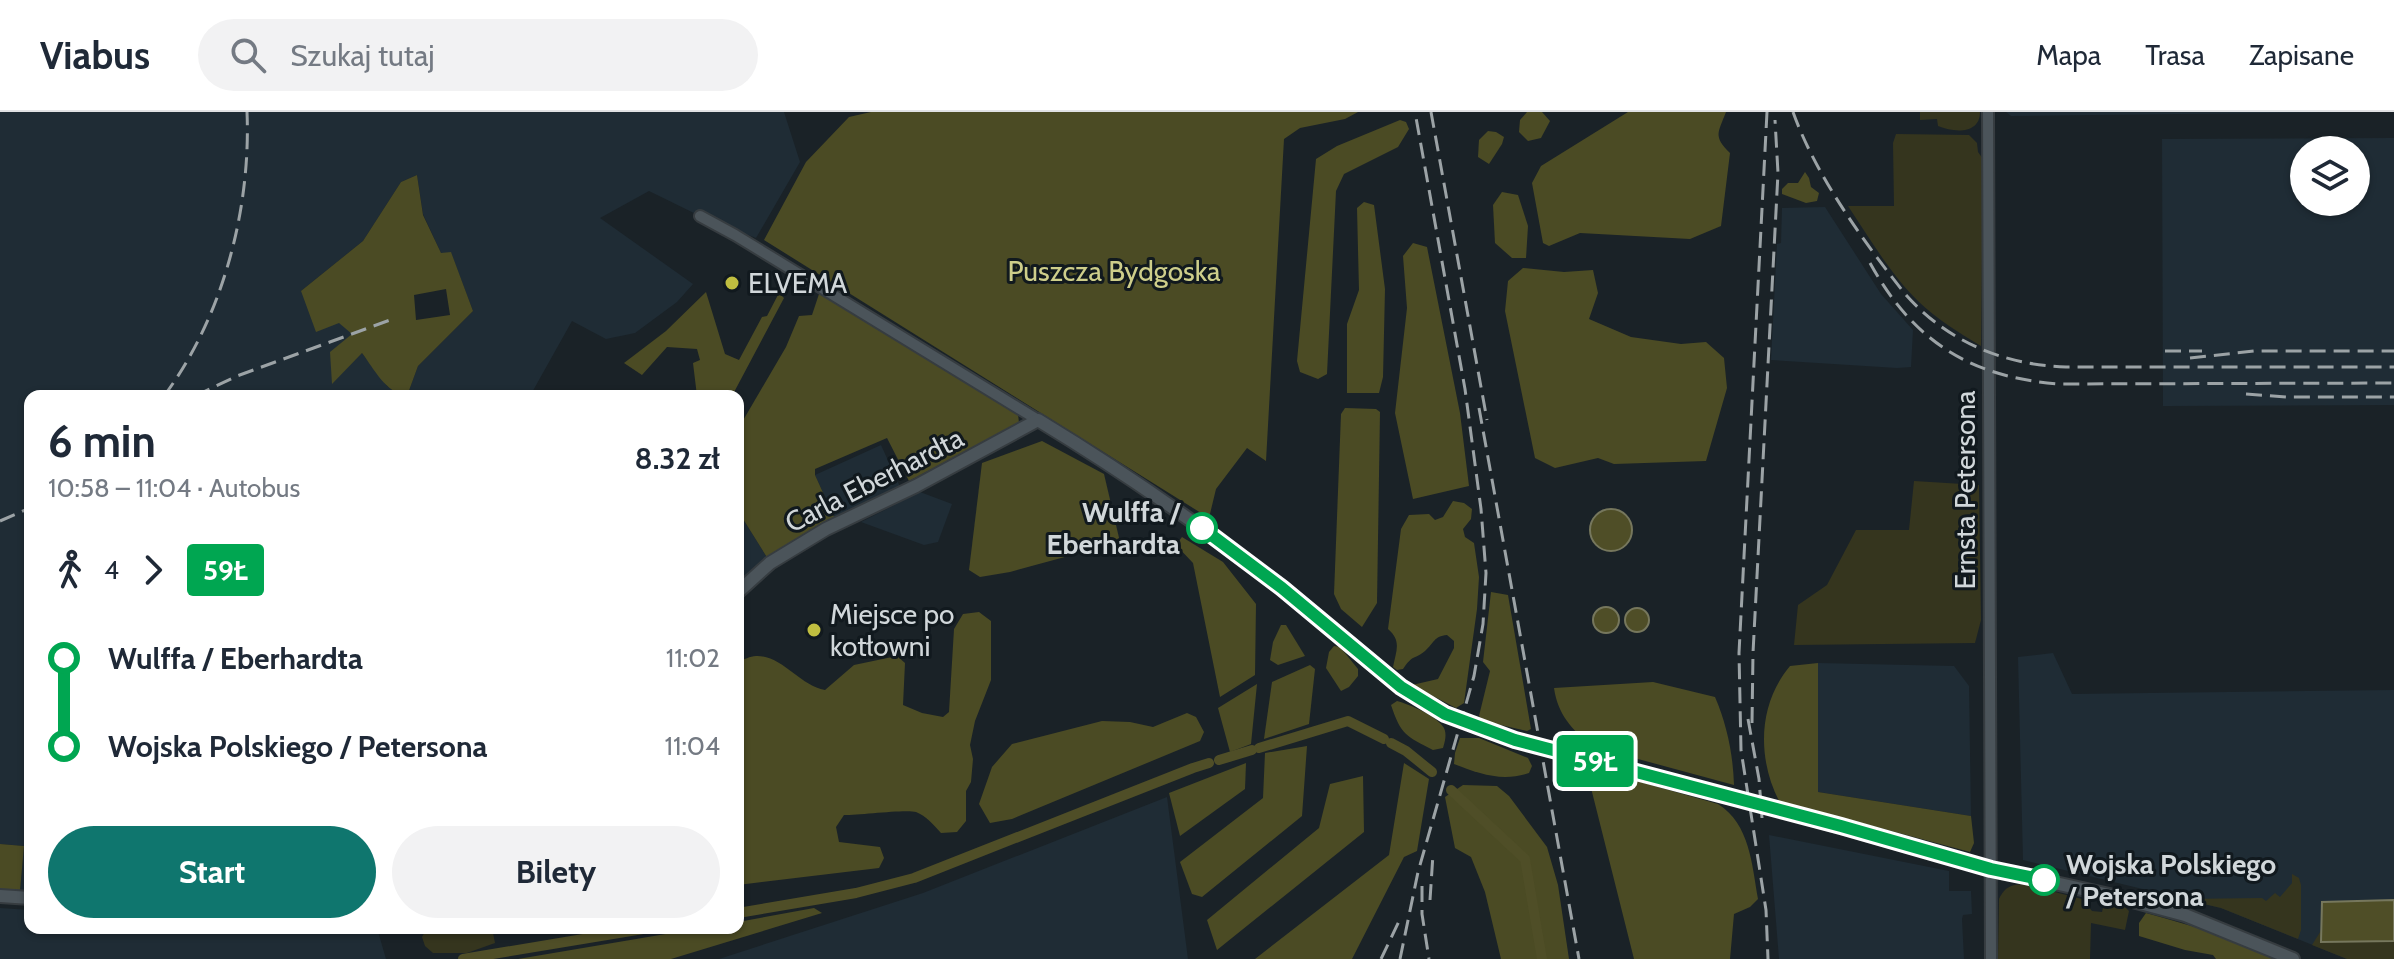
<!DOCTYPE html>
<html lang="pl">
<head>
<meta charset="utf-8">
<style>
  body { margin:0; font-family:Cabin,sans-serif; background:#f2f2f3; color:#1f2937; height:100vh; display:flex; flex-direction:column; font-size:30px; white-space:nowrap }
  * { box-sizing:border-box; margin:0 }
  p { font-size:26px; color:#747a83 }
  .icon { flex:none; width:44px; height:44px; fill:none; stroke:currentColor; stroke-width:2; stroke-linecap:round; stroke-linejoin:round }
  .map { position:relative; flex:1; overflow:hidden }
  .details { position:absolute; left:24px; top:278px; width:720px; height:544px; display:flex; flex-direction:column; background:#fff; border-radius:16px; box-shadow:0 2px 6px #0004 }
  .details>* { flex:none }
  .badge { padding:0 16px; border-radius:6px; font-size:28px; line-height:52px }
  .controls { position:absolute; left:2290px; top:24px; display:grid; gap:16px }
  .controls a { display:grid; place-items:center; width:80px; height:80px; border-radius:50%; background:#fff; box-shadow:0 2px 6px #0004; font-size:40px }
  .map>.badge { position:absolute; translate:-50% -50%; box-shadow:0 0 0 4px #fff }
  .legs { display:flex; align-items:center; gap:12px; height:88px; padding:0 24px; font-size:26px }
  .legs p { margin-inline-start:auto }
  .overview { display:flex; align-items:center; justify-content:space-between; height:136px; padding:0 24px }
  h1 { font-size:44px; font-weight:800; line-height:60px }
  .primary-button { display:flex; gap:16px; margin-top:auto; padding:16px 24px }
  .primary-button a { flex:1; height:92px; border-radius:48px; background:#0f766e; color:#fff; font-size:32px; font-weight:800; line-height:92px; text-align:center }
  .primary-button a+a { background:#f2f2f3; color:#1f2937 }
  ul { padding:0 24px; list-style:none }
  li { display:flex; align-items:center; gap:28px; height:88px; font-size:30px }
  li i { display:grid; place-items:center; width:12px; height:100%; margin:0 10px; background:currentColor }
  li i::after { content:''; width:20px; height:20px; margin:-10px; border:6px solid; border-radius:50%; background:#fff }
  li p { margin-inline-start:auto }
  li:first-child i { background:linear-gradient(#0000 50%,currentColor 0) }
  li:last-child i { background:linear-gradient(currentColor 50%,#0000 0) }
  header { display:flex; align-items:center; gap:48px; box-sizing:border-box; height:112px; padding:0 40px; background:#fff; border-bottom:2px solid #e0e1e3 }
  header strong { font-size:38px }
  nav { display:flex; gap:44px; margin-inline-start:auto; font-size:28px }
  .search { width:560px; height:72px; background:#f2f2f3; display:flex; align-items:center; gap:20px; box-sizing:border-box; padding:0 28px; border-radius:44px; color:#747a83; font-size:30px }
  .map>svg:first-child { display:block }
  .built { fill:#1f2c35; fill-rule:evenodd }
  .green { fill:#35351e }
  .forest { fill:#4b4b24; fill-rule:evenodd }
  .water { fill:#4f4e27; stroke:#76775d; stroke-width:2 }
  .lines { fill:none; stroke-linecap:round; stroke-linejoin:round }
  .canal { stroke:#4f4e27; stroke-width:10 }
  .minor-casing { stroke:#363c40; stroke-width:14 }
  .tertiary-casing { stroke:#363c40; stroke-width:16 }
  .minor { stroke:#4b545a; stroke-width:10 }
  .tertiary { stroke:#4b545a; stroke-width:12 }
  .rail { stroke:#9ca3a6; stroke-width:3; stroke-dasharray:16 8; stroke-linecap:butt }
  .tertiary-bridge-casing { stroke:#363c40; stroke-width:16; stroke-linecap:butt }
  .tertiary-bridge { stroke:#4b545a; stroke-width:12 }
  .line-1-casing { stroke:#fff; stroke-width:18 }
  .line-1 { stroke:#00a651; stroke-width:12 }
  .poi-dot { fill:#c0be40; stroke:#11191e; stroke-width:3 }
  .stop-1-dot { fill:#fff; stroke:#00a651; stroke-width:4 }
  .labels { text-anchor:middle; stroke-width:6; stroke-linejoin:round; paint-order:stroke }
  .park-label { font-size:28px; fill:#cece8a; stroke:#11191e }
  .poi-label { font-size:28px; fill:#d1d7da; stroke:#11191e; text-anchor:start }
  .street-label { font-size:28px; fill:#d1d7da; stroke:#11191e }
  .stop-label { font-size:28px; font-weight:bold; fill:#d1d7da; stroke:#11191e; text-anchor:end }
</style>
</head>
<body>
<header>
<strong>Viabus</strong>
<div class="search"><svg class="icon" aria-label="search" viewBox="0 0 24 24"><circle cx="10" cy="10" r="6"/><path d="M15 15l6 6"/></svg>Szukaj tutaj</div>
<nav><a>Mapa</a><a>Trasa</a><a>Zapisane</a></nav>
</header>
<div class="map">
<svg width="2394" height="847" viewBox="0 0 2394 847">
  <rect width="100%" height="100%" fill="#1a2227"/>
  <g class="built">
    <polygon points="0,0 784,0 800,50 756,126 700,104 649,79 600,106 693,172 677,190 635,221 606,227 572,209 530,284 407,284 418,254 473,199 451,141 441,141 423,102 417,63 401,70 363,129 301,179 353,222 332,271 362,241 387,274 401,284 30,284 30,780 20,779 24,734 0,732"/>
    <polygon points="2006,0 2362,0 2011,4"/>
    <path d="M2394 26V293L2163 294 2162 27ZM2304 38H2356V90H2304Z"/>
    <polygon points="1825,95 1881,182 1913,218 1911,255 1897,256 1771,248 1777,132 1781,131 1782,96"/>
    <polygon points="881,333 901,377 835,407 815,363"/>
    <polygon points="920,380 952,392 938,430 924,433 861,410"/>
    <polygon points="738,399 768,447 738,475"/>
    <polygon points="2053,541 2072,582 2394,578 2394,847 2347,847 2221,796 2023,748 2018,545"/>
    <polygon points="1818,551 1954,554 1969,574 1971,704 1818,680"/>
    <polygon points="1167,685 1188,847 719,847 923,781"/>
    <polygon points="1769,723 1949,759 1949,779 1971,779 1972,802 1963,803 1962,807 1964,847 1779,847"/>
    <polygon points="0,796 30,798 30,816 377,816 386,847 0,847"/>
  </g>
  <g class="green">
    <path d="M1920 0H1980C1980 22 1955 21 1938 14L1937 7 1920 8Z"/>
    <path d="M1896 22 1969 23 1977 31 1978 40 1983 47 1981 234C1959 221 1937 207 1919 190 1891 163 1870 127 1848 94H1894L1893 31Z"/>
    <polygon points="1914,369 1979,373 1981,508 1975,531 1794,533 1798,493 1827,473 1856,418 1909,418"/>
    <polygon points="2292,762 2299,766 2301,773 2301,818 2298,827 2221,796 2182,787 2262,786 2266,789 2275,781 2280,785 2292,771"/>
    <path d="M2023 772 2082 787 2092 799 2102 800 2104 791 2124 794 2129 799 2125 818 2091 811 2090 847H1998L1999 787C2005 775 2010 773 2023 772Z"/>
    <polygon points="427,816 492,816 495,831 467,841 433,841 425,834 422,825"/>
    <polygon points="2322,817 2322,830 2394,829 2394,847 2347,847 2312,833"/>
  </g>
  <g class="forest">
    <polygon points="871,0 1358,0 1345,7 1300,16 1284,27 1266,349 1247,336 1216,377 1209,406 764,128 806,50 849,5"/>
    <polygon points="1527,0 1542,0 1550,9 1541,26 1528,29 1519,20 1520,8"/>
    <path d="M1628 0H1726C1718 21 1713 24 1730 41L1721 114 1690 127 1580 121 1549 134 1543 131 1532 71 1541 54Z"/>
    <polygon points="1400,8 1406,10 1409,17 1398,35 1344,62 1336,79 1327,262 1318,267 1300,260 1297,249 1316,47 1337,34"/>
    <polygon points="1488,19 1496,20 1504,25 1502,32 1489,52 1478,45 1479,28"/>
    <polygon points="1805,60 1809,66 1811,75 1819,81 1817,89 1806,91 1782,82 1782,77 1788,71 1798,71"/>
    <path d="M417 63 423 103 441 141 451 140 473 199 418 254 407 284C386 281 374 257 362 241L332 272 330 240 352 222 339 211 316 220 301 179 363 129 401 70ZM446 177 450 203 416 208 414 183Z"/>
    <polygon points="1502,80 1518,83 1528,114 1526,146 1512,146 1495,131 1493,93"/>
    <polygon points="1364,90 1374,93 1385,177 1383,265 1379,281 1347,281 1347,212 1359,178 1357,96"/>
    <polygon points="1413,131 1427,135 1460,301 1469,374 1413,387 1395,301 1407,196 1403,144"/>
    <polygon points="1523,156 1564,160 1593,158 1598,181 1589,207 1631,225 1681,232 1706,230 1724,246 1727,276 1706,349 1614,352 1598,346 1555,356 1535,346 1505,199 1508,169"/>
    <polygon points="821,176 1018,302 1019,311 909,369 887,326 815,357 815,363 835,407 768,447 738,399 738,317 786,235 799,204 812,203"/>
    <polygon points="706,180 725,242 739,248 762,205 767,204 779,181 784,186 732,284 697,284 693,251 700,248 697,237 667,235 642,263 624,251 666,219"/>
    <polygon points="1345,296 1376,297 1380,300 1377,491 1362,515 1341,497 1334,482 1341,302"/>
    <polygon points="1042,329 1104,362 1120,430 1010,460 980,465 969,458 982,351"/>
    <path d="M1453 389 1464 391 1472 397 1471 407 1463 417 1465 425 1474 431 1479 465 1477 497 1464 591 1456 596 1412 573 1438 567 1454 536V529L1447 523C1434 524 1434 531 1425 539 1414 548 1413 542 1403 557L1397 558 1393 555C1396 539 1402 529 1388 517L1401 417 1409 403 1429 402 1435 408 1443 405Z"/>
    <polygon points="1182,425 1223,450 1256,492 1255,563 1220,585 1193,451 1176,433"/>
    <polygon points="1491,480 1508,483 1531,617 1527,619 1483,609 1479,604 1490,559 1483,550"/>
    <path d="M979 500 991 509V568L975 609 970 633 973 647 971 670 966 679V709L957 720 941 721C934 713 926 704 916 700 907 697 859 703 844 703L836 715 839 730 880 735 884 746 879 756 738 773V549C744 548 750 544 756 544 782 543 800 574 825 578L854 553 897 544 905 551 903 593 922 601 943 605 949 600 954 517 963 502Z"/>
    <polygon points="1281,513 1286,513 1305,544 1278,553 1270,548 1273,530"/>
    <polygon points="1334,534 1340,535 1358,557 1358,564 1349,575 1341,579 1326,556 1329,540"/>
    <path d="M1818 551V680L1971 704 1974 731 1970 740 1779 689C1757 646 1758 592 1790 554Z"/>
    <polygon points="1310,553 1315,557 1309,612 1264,627 1272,570"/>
    <path d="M1653 570 1715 585C1727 613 1733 642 1734 673L1590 634C1571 615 1558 603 1554 576Z"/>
    <polygon points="1257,572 1251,632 1230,640 1218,596"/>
    <path d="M1397 589C1411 593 1437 604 1444 616 1447 623 1445 629 1443 636L1433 638C1406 624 1401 623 1391 593Z"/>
    <polygon points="1187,601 1196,605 1204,620 1200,629 1012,707 990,711 979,692 992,655 1012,632 1102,609 1130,610 1153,615"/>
    <path d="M1460 626H1479L1528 646 1532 654 1529 661C1502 670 1480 662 1454 652L1455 641Z"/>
    <polygon points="1307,634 1302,704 1202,785 1192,782 1180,750 1263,686 1265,641"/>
    <polygon points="1246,651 1245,677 1180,724 1169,681"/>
    <polygon points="1404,651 1429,667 1417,739 1404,745 1352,847 1255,847 1389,743"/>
    <path d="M1591 656 1718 692C1750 712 1752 753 1758 787L1750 795 1734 802 1730 847H1634L1589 668Z"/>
    <polygon points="1363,664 1364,720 1217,838 1207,808 1319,716 1330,672"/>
    <polygon points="1463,673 1497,674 1509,684 1547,735 1558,773 1569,847 1501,847 1485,780 1471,745 1455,736 1445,685"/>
    <polygon points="0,732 24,734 20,779 0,778"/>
    <polygon points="814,796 822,801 671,847 518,847 701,816 738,816 738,810"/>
    <path d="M2146 801C2189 813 2234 825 2273 847H2216L2213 843 2185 838 2139 824V811Z"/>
  </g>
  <g class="water">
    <circle cx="1611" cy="418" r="21"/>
    <circle cx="1606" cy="508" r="13"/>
    <circle cx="1637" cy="508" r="12"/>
    <polygon points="2394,788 2394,829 2321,830 2322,790"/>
  </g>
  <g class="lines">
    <g class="canal">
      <polyline points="1391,631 1406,639 1432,660"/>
      <polyline points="1259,636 1348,609 1384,627"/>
      <polyline points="1219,648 1252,638"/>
      <polyline points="1451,678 1525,747 1542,847"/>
      <polyline points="738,801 856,781 914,766 1193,656 1209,651"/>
      <polyline points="463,847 649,816"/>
    </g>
    <g class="minor-casing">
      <g id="minor">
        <polyline points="1988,0 1991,847"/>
        <polyline points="700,104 735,123 1038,308"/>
      </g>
    </g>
    <g class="tertiary-casing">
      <g id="tertiary">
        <path d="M738 480 770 451 826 417 916 374 1038 308C1122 359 1202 414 1280 475 1335 518 1383 569 1445 602"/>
        <polyline points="1473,613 1515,628"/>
        <polyline points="1575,644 1735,686"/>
        <polyline points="1773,696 1991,757 2114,784 2185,803 2293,847"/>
        <polyline points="0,784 30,786"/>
      </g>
    </g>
    <use href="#minor" class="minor"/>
    <use href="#tertiary" class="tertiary"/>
    <g class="rail">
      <polyline points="1431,0 1487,308"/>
      <polyline points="1767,0 1739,541 1741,638 1766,798 1768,847"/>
      <path d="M1793 0C1816 64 1863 129 1906 183 1948 230 2004 253 2066 255H2394"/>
      <path d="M1870 151C1913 229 1970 265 2058 272L2394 271"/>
      <polyline points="2165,239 2202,239"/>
      <polyline points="2190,246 2254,239 2394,239"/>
      <polyline points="2246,282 2287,285 2394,285"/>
      <path d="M164 284C223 205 251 97 247 0"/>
      <polyline points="195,284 237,264 390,208"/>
      <polyline points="1479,296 1579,847"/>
      <polyline points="0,409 30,396"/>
      <polyline points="1748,607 1759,667 1762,706"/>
      <polyline points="1752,611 1753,541 1778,61 1775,8"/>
      <polyline points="1422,774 1422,802 1429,847"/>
      <polyline points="1430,788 1433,742"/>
      <polyline points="1381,847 1401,805"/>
      <polyline points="1400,847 1418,760 1474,564 1483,512 1486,461 1481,397 1465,277 1415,0"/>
    </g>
    <g class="tertiary-bridge-casing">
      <g id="tertiary-bridge">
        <polyline points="1445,602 1473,613"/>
        <polyline points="1515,628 1575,644"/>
        <polyline points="1735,686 1773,696"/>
      </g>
    </g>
    <use href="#tertiary-bridge" class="tertiary-bridge"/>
  </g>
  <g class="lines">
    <g class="line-1-casing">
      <polyline id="line-1" points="1202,416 1282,476 1401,575 1445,602 1515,628 1841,714 1991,757 2044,768"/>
    </g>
    <use href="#line-1" class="line-1"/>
  </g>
  <g class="poi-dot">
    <circle cx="732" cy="171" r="8"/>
    <circle cx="814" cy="518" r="8"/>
  </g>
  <g class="stop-1-dot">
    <circle cx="1202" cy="416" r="14"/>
    <circle cx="2044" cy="768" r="14"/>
  </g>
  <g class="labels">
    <g class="park-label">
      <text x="1114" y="169">Puszcza Bydgoska</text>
    </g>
    <g class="poi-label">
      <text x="748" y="181">ELVEMA</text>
      <text x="830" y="512">Miejsce po<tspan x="830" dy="32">kotłowni</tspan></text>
    </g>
    <g class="street-label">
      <text transform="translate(874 368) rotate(-27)" y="10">Carla Eberhardta</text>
      <text transform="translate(1965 378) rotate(-90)" y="10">Ernsta Petersona</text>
    </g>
    <g class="stop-label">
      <text x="1180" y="410">Wulffa /<tspan x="1180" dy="32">Eberhardta</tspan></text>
      <text x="2066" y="762" text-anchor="start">Wojska Polskiego<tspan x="2066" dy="32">/ Petersona</tspan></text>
    </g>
  </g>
</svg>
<div class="controls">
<a><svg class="icon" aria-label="layers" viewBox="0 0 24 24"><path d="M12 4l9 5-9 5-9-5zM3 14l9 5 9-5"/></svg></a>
</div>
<b class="badge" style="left:1595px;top:649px;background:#00a651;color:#fff">59Ł</b>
<section class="details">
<div class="overview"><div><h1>6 min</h1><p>10:58 – 11:04 · Autobus</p></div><b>8.32 zł</b></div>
<div class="legs"><svg class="icon" aria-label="walk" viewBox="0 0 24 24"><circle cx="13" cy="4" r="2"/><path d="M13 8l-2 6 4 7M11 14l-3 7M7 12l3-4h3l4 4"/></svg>4<svg class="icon" aria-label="forward" viewBox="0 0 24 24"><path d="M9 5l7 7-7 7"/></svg><b class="badge" style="background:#00a651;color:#fff">59Ł</b></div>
<ul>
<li><i style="color:#00a651"></i><b>Wulffa / Eberhardta</b><p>11:02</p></li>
<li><i style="color:#00a651"></i><b>Wojska Polskiego / Petersona</b><p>11:04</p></li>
</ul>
<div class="primary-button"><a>Start</a><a>Bilety</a></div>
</section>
</div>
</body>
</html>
